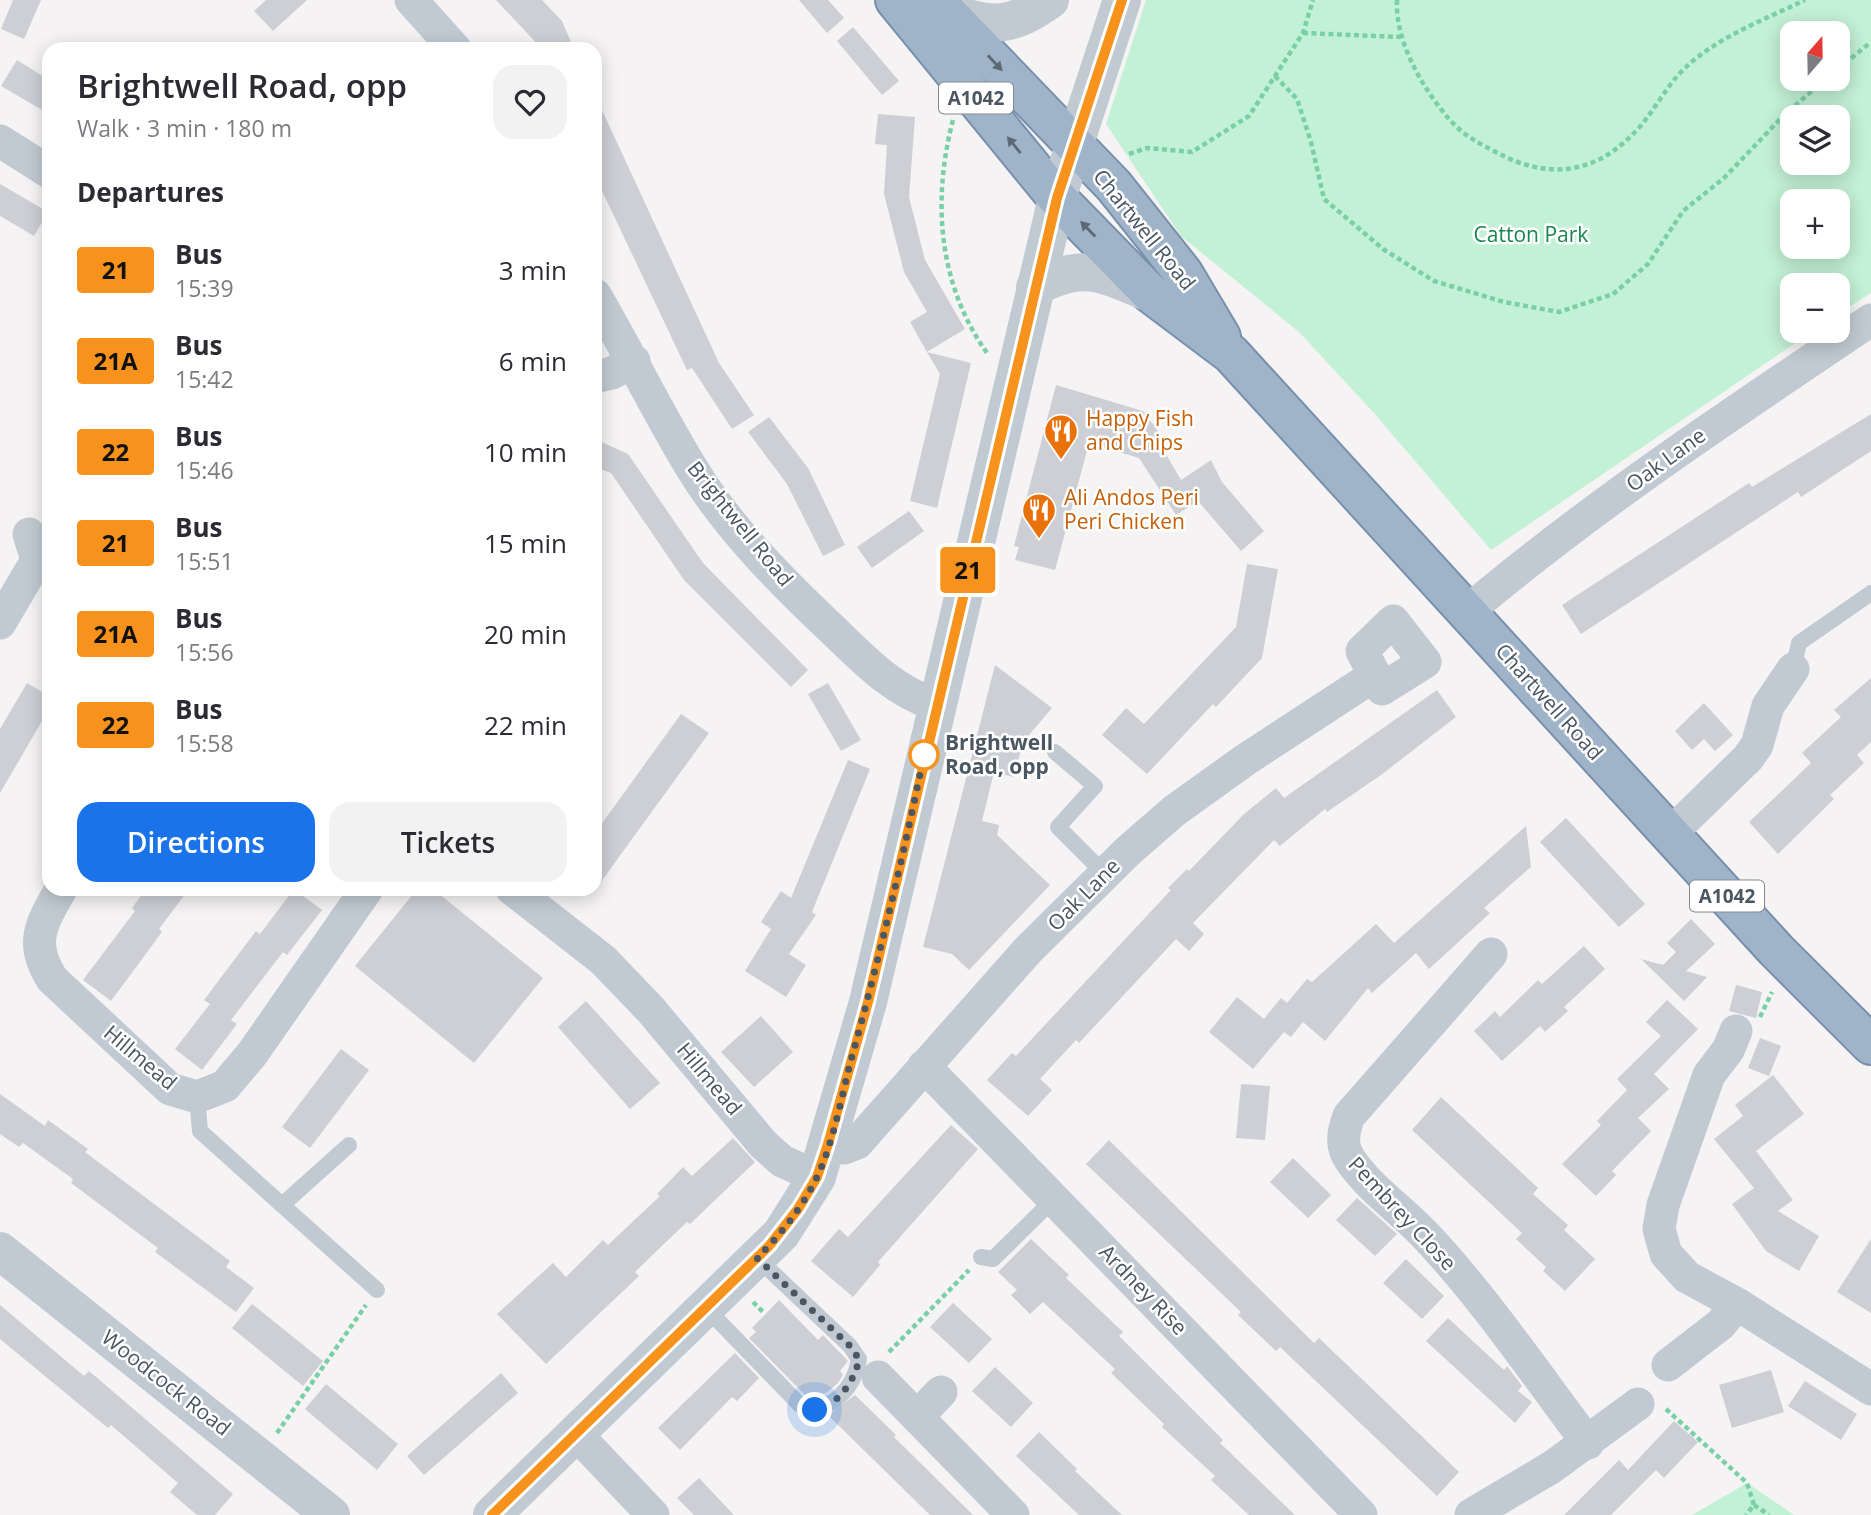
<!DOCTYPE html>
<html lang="en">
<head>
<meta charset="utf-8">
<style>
  body { margin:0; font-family:"Open Sans",sans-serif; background:#f2f2f3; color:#2b2b33; height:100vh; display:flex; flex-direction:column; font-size:26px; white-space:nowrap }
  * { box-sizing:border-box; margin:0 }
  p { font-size:23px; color:#7c7c81 }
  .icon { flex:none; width:38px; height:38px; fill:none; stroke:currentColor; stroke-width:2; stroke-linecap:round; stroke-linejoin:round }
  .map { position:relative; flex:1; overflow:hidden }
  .details { position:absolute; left:42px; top:42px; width:560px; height:854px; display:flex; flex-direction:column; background:#fff; border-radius:21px; box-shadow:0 4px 18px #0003 }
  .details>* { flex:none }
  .badge { padding:0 14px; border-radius:5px; font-size:24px; line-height:46px }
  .needle { width:46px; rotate:20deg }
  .controls { position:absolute; left:1780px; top:21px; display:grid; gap:14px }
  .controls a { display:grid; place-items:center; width:70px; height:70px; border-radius:14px; background:#fff; box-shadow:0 4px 18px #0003; font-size:35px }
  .you { position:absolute; width:35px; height:35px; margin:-18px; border:5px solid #fff; border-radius:50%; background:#1a73e8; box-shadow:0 0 0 10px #1a73e833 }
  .map>.badge { position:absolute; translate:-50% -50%; box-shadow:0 0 0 4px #fff }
  h2 { padding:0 35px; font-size:26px; line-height:63px }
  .round { display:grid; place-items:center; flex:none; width:74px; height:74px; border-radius:21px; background:#f2f2f3 }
  .headline { display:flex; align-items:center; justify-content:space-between; height:119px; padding:0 35px }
  h1 { font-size:33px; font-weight:600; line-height:52px }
  .action { display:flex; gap:14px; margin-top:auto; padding:14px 35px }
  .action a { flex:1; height:80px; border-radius:21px; background:#1a73e8; color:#fff; font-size:28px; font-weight:600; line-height:80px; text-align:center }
  .action a+a { background:#f2f2f3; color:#2b2b33 }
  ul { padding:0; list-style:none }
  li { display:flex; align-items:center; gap:21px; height:91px; padding:0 35px }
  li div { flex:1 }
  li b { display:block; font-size:26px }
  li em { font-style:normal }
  li .badge { min-width:77px; font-weight:700; text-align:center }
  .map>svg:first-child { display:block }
  .green { fill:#c3f1d5; fill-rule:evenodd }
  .building { fill:#cdcfd5 }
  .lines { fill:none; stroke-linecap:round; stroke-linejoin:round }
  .trunk-casing { stroke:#7690ad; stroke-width:42 }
  .path { stroke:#7ad0a6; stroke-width:4.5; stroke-dasharray:5 3.5; stroke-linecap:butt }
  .service { stroke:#c1cad2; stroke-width:16 }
  .minor { stroke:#c1cad2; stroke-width:33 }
  .tertiary { stroke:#c1cad2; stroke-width:38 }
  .trunk { stroke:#9fb4c9; stroke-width:38 }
  .oneway { fill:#5b6976 }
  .line-casing { stroke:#fff; stroke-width:16 }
  .line { stroke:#f7931d; stroke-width:10 }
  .walk { stroke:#4a5661; stroke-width:7; stroke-dasharray:0 12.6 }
  .stop-dot { fill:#fff; stroke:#f7931d; stroke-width:3.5 }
  .labels { text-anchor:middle; stroke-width:5; stroke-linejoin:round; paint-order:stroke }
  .shield { fill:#fff; stroke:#808990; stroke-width:2 }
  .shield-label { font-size:19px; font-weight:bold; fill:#4a5661 }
  .street-label { font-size:21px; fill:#4a5661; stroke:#fff }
  .park-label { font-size:21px; fill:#17864f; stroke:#fff }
  .food-label { font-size:21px; fill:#c56008; stroke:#fff; text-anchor:start }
  .stop-label { font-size:21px; font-weight:bold; fill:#4a5661; stroke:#fff; text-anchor:start }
</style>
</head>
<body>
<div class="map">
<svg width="1871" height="1515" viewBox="0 0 1871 1515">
  <rect width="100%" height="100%" fill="#f5f3f3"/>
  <g class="green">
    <path d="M1146 0H1871V293L1838 314V285H1792V331H1813L1491 550 1374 413 1299 332 1181 236 1106 124ZM1792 33H1838V79H1792ZM1792 117H1838V163H1792ZM1838 201V247H1792V201Z"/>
    <polygon points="1747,1483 1794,1515 1692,1515"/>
  </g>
  <g class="building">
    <polygon points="13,0 41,0 24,39 1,29"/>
    <polygon points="266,0 307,0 273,31 254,11"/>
    <polygon points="496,0 542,0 562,21 574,49 542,49"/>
    <polygon points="799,0 828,0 844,18 827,33"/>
    <polygon points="853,27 899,81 882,95 837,41"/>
    <polygon points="17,60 49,80 49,114 1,86"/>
    <polygon points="595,95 719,363 754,415 732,429 692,368 687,370 595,176"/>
    <polygon points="878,114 915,117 909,197 925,260 965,329 927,352 910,322 927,312 904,272 884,194 887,145 875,144"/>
    <polygon points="0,184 48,212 34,236 0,216"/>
    <polygon points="927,352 971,363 937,508 910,501 940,374"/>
    <polygon points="1056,385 1143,411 1166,442 1161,446 1181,480 1211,460 1222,482 1264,531 1241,551 1198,501 1176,515 1139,458 1092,444 1088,447 1055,570 1015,560 1019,547 1014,546"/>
    <polygon points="1871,414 1871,451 1801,497 1798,492 1581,634 1562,605 1749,483 1752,487"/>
    <polygon points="769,417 808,468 845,545 823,556 787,484 748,432"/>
    <polygon points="595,439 628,454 703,563 808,670 791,687 684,580 611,473 595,467"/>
    <polygon points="909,511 924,531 872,568 857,547"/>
    <polygon points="1247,564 1278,569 1262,658 1216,707 1213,704 1147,774 1102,735 1126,708 1144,724 1236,627"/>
    <polygon points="995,665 1052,708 1023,742 1014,777 994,772 982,821 999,825 997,835 1050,885 969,970 952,954 923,947"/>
    <polygon points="1871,678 1871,742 1857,755 1864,763 1830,795 1834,799 1778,854 1749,822 1811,763 1802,753 1841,717 1834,710"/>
    <polygon points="27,683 49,696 49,709 0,793 0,729"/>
    <polygon points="828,683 861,740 841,751 808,694"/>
    <polygon points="1437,690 1456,717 1381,775 1327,812 1325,809 1280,846 1274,840 1193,923 1204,934 1189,951 1176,939 1079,1043 1076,1040 1040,1079 1052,1090 1028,1116 987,1080 1012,1053 1016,1056 1171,890 1168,888 1187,869 1189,871 1244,814 1276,788 1284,798"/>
    <polygon points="1704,703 1733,735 1715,751 1704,739 1692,750 1675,731"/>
    <polygon points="681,714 709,733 595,890 595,833"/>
    <polygon points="848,760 870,769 812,912 816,915 789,954 806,965 786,997 745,971 771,929 761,922 781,891 791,898"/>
    <polygon points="1566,818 1645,904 1619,927 1540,842"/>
    <polygon points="1526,826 1531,867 1484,908 1490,913 1429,969 1416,953 1372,993 1368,988 1325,1041 1303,1022 1291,1037 1284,1032 1253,1069 1209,1032 1237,997 1264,1019 1281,998 1287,1003 1307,979 1312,982 1376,924 1394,943"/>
    <polygon points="146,889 189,889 159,929 162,932 111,1001 83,980 135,911 132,908"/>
    <polygon points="294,889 322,910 287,955 283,952 231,1020 237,1024 202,1070 175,1049 210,1004 204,1000 256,931 260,934"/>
    <polygon points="417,889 433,889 543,978 474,1063 355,966"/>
    <polygon points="1691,919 1715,944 1686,971 1707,977 1684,1001 1641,959 1663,965 1676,952 1667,943"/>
    <polygon points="1584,946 1605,969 1564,1007 1568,1011 1545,1032 1540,1026 1502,1061 1474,1031 1495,1011 1500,1017 1538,980 1542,984"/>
    <polygon points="1736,985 1762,992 1756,1018 1729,1011"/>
    <polygon points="1667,1000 1698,1029 1654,1074 1669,1089 1638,1118 1651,1131 1612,1171 1616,1175 1596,1196 1562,1164 1601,1125 1597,1121 1627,1090 1617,1079 1661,1036 1646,1022"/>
    <polygon points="586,1001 660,1083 630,1109 558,1027"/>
    <polygon points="761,1016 793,1052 754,1087 721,1052"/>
    <polygon points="1760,1038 1781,1046 1769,1076 1748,1068"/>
    <polygon points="341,1049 369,1070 310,1148 282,1127"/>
    <polygon points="1773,1075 1804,1114 1756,1151 1793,1200 1778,1211 1819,1236 1799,1271 1766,1251 1732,1204 1754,1188 1714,1139 1743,1116 1735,1105"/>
    <polygon points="1241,1084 1270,1086 1265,1140 1236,1138"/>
    <polygon points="0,1094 45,1126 48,1120 88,1149 85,1152 230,1261 226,1267 254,1288 236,1312 155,1252 158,1248 71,1183 73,1179 23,1143 19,1147 0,1134"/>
    <polygon points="1441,1097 1538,1188 1533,1194 1568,1225 1564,1230 1595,1259 1565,1291 1543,1271 1546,1267 1516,1239 1522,1233 1412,1130"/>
    <polygon points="951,1125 978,1149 878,1262 880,1265 853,1297 811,1261 839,1229 848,1237"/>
    <polygon points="733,1138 755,1162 690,1224 687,1222 667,1241 635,1272 639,1276 546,1364 497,1314 553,1263 566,1277 603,1240 608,1245 660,1196 657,1194 683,1167 692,1176"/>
    <polygon points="1109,1140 1314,1343 1319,1338 1459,1472 1437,1496 1280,1347 1276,1351 1238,1315 1241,1312 1086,1164"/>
    <polygon points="1293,1158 1331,1195 1308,1218 1270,1182"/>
    <polygon points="1357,1198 1397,1234 1375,1256 1336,1220"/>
    <polygon points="1031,1239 1069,1275 1066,1278 1123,1332 1119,1336 1223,1440 1220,1443 1295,1515 1249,1515 1211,1480 1215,1476 1162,1427 1164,1424 1111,1373 1115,1369 1043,1302 1030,1314 1011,1295 1017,1290 998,1272"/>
    <polygon points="1871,1239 1871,1313 1837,1292"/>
    <polygon points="1406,1259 1444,1296 1422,1319 1383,1283"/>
    <polygon points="779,1300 818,1340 823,1335 848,1361 840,1371 843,1375 838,1383 826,1393 805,1395 749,1338 756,1332 752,1328"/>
    <polygon points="953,1303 992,1339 969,1363 930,1327"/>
    <polygon points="252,1304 323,1361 303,1386 232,1328"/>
    <polygon points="0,1305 84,1376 89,1371 233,1494 215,1515 197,1515 170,1492 178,1483 111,1425 108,1428 0,1339"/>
    <polygon points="1448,1318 1504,1370 1507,1366 1522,1386 1518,1391 1532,1402 1515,1423 1426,1341"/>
    <polygon points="735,1353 759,1378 737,1401 732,1397 680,1450 658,1428"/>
    <polygon points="995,1367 1033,1403 1011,1427 972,1391"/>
    <polygon points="1771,1370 1784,1412 1732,1428 1719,1385"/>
    <polygon points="501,1373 518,1393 424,1475 407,1456"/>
    <polygon points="1805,1381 1857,1414 1841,1440 1788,1406"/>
    <polygon points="326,1384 398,1444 377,1470 305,1409"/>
    <polygon points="855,1395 896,1435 894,1437 973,1515 930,1515 828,1415"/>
    <polygon points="1674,1421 1698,1442 1664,1478 1656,1470 1611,1515 1564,1515 1619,1460 1628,1470"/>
    <polygon points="1039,1432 1077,1469 1075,1471 1122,1515 1079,1515 1016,1456"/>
    <polygon points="699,1478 734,1515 694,1515 677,1498"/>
  </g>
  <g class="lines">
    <g class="trunk-casing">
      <g id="trunk">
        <polyline points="895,0 1057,198 1150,293 1231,354 1776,950 1871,1045"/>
        <polyline points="935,0 1114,186 1183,273 1221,337"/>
      </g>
    </g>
    <g class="path">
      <path d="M1397 0C1395 42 1422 87 1449 119 1461 133 1476 142 1492 150 1542 178 1589 178 1632 135 1651 117 1663 91 1681 72 1714 38 1764 20 1805 0"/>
      <polyline points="1303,33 1400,37"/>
      <polyline points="1838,69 1871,42"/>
      <polyline points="1275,76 1297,99 1311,142 1324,199 1383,249 1434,281 1504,302 1559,312 1613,294 1648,264 1683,211 1724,178 1785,114 1826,79"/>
      <path d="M953 120C932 200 938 284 987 353"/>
      <polyline points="1129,154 1147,148 1192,152 1249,116 1303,33 1313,0"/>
      <polyline points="1760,1017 1772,992"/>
      <polyline points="753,1302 765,1314"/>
      <polyline points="889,1352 969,1270"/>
      <polyline points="1666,1409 1747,1483 1754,1505 1746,1515"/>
      <polyline points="277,1433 366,1305"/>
      <polyline points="1754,1505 1769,1515"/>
    </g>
    <g class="service">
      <polyline points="1793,669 1799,643 1871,593"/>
      <polyline points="1055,752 1095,786 1058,827 1105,874"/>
      <polyline points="197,1097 200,1131 282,1205 349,1145"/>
      <polyline points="282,1205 377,1290"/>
      <polyline points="981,1257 993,1259 1055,1198"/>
      <path d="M706 1308 800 1405C831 1415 854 1388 859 1359L850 1346 757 1258"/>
    </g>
    <g class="minor">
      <polyline points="411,0 455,49"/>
      <polyline points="0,141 49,172"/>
      <path d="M595 295C628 351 657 411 691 467 728 528 783 583 834 631 866 662 894 691 936 705"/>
      <polyline points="595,377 612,373 634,361"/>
      <path d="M1469 610C1595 504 1734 412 1871 320"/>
      <polygon points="1393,621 1425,662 1382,689 1362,651"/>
      <polyline points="0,623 37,560 29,534"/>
      <polyline points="1670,834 1748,758 1757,745 1768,706 1793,669"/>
      <path d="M61 889C41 924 29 943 52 979L170 1089 197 1097 225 1086 252 1054 367 889"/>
      <polyline points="512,889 603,960 651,1010 763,1144 782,1161 817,1177"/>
      <path d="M1491 954 1349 1116C1343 1132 1340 1146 1351 1161 1371 1190 1403 1211 1426 1236 1486 1300 1535 1373 1588 1443"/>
      <polyline points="1736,1031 1728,1050 1709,1075 1663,1205 1659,1229 1666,1254 1687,1277 1737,1304"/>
      <polyline points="924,1066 1361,1515"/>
      <polyline points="828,1144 844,1148 857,1143 1028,950 1128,851 1174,811 1245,760 1375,675"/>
      <polyline points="1668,1365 1721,1324 1737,1304 1871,1389"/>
      <polyline points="878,1377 1013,1515"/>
      <polyline points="918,1416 941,1392"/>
      <polyline points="576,1434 653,1515"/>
      <polyline points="1471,1515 1552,1467 1638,1404"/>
    </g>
    <g class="tertiary">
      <path d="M949 13C995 27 1010 28 1050 0"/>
      <path d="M1035 287C1084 261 1101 273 1150 293"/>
      <polyline points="0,1251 331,1515"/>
      <polyline points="492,1515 781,1234 817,1177 868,1002 1057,198 1122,0"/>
    </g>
    <use href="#trunk" class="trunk"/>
  </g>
  <defs><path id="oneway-solid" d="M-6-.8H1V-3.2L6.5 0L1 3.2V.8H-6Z" transform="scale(1.75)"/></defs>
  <g class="oneway">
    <use href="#oneway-solid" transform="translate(995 63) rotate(47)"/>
    <use href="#oneway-solid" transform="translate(1014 145) rotate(-129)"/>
    <use href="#oneway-solid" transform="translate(1088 229) rotate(-134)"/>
  </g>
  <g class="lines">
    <g class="line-casing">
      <polyline id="line" points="492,1515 769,1246 798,1209 817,1177 828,1144 868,1002 1057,198 1122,0"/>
    </g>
    <use href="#line" class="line"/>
    <path class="walk" d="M815 1410C837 1406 855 1381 859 1359L850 1346 757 1258C781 1234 802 1208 817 1177 834 1141 841 1098 851 1060 879 960 903 857 924 755"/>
  </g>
  <defs>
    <g id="restaurant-pin" transform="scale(1.75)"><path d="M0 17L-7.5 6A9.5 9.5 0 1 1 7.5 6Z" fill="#e8710a" stroke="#fff"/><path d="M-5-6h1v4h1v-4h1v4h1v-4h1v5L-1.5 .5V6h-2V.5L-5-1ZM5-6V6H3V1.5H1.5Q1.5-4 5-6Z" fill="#fff"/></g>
  </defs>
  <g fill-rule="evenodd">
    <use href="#restaurant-pin" x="1061" y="431"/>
    <use href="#restaurant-pin" x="1039" y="510"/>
  </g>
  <circle class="stop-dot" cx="924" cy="755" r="14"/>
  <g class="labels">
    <g class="shield">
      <rect x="939" y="82.5" width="74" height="31" rx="5"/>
      <rect x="1690" y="880.5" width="74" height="31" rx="5"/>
    </g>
    <g class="shield-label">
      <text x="976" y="105">A1042</text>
      <text x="1727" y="903">A1042</text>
    </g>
    <g class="street-label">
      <text transform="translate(1144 230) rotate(51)" y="7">Chartwell Road</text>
      <text transform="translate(1666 460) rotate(-36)" y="7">Oak Lane</text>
      <text transform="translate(740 524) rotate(51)" y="7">Brightwell Road</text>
      <text transform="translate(1549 702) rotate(48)" y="7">Chartwell Road</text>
      <text transform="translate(1084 895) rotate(-45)" y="7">Oak Lane</text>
      <text transform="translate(140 1058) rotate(40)" y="7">Hillmead</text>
      <text transform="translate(709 1079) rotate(50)" y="7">Hillmead</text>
      <text transform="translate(1402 1214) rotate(47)" y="7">Pembrey Close</text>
      <text transform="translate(1143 1290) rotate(46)" y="7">Ardney Rise</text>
      <text transform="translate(166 1383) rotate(38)" y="7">Woodcock Road</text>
    </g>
    <g class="park-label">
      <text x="1531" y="242">Catton Park</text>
    </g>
    <g class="food-label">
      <text x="1086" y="426">Happy Fish<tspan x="1086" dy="24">and Chips</tspan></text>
      <text x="1064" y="505">Ali Andos Peri<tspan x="1064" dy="24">Peri Chicken</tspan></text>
    </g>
    <g class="stop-label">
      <text x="945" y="750">Brightwell<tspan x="945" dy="24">Road, opp</tspan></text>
    </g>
  </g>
</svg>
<div class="controls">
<a><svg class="needle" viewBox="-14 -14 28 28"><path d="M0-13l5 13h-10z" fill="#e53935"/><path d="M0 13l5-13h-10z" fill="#7c7c81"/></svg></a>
<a><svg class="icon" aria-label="layers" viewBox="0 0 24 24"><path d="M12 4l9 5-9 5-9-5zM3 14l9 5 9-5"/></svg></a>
<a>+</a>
<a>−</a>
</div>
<div class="you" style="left:815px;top:1410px"></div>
<b class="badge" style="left:968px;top:570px;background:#f7931d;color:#111">21</b>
<section class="details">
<div class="headline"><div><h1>Brightwell Road, opp</h1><p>Walk · 3 min · 180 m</p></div><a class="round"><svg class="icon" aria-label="heart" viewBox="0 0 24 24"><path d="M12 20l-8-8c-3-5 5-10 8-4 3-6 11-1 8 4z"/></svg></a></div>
<h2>Departures</h2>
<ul>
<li><span class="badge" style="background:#f7931d;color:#111">21</span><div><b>Bus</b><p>15:39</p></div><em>3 min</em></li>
<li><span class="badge" style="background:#f7931d;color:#111">21A</span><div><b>Bus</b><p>15:42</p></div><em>6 min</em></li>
<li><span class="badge" style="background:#f7931d;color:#111">22</span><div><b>Bus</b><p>15:46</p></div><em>10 min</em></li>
<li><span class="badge" style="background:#f7931d;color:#111">21</span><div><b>Bus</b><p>15:51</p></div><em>15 min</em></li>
<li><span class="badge" style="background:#f7931d;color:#111">21A</span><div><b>Bus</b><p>15:56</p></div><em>20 min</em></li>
<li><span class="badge" style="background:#f7931d;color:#111">22</span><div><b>Bus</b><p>15:58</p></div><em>22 min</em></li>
</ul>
<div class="action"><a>Directions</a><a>Tickets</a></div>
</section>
</div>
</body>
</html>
